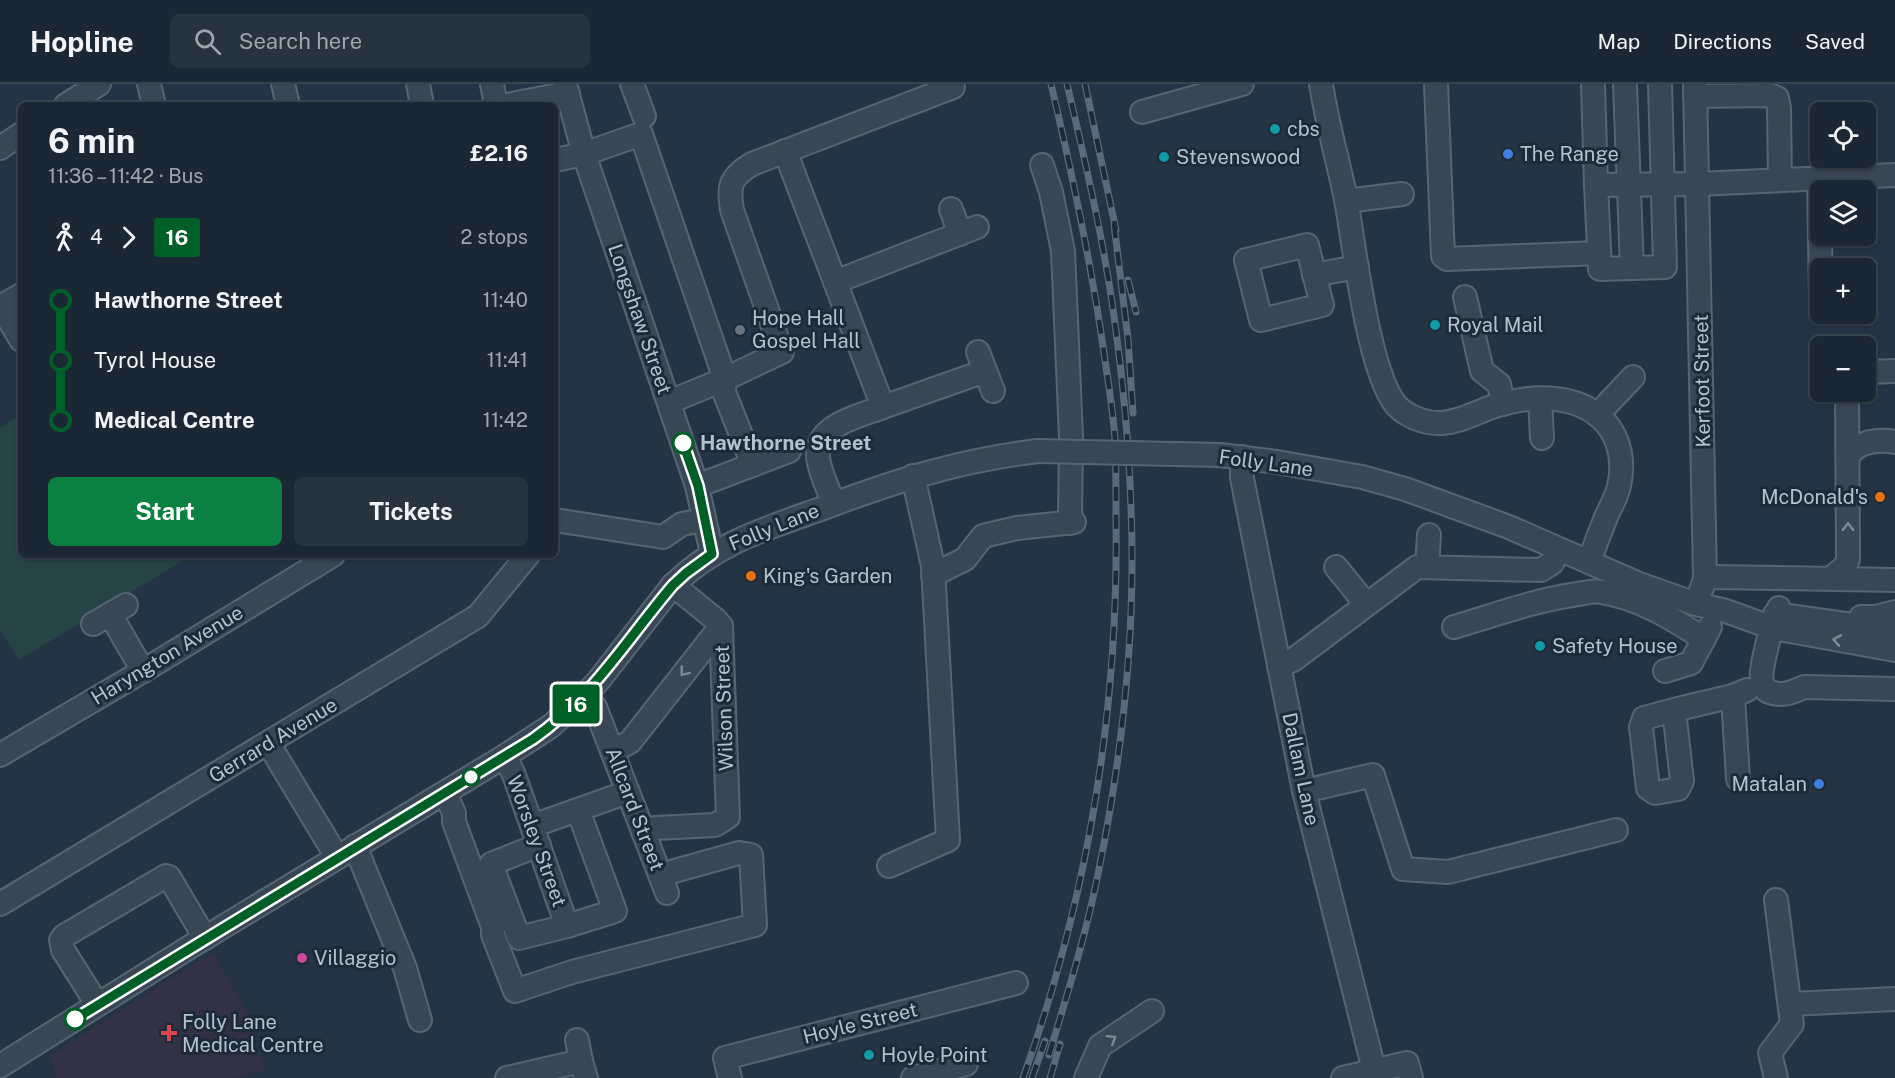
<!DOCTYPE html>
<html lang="en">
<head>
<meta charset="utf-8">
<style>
  body { margin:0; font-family:"Public Sans",sans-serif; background:#283340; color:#f1f3f6; height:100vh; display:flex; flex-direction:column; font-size:22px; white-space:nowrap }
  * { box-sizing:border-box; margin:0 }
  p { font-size:20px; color:#a0a5ac }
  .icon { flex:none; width:33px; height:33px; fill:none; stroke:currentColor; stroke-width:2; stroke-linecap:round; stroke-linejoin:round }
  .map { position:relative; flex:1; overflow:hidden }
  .sheet { position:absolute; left:18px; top:18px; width:540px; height:456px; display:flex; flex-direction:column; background:#1b2734; border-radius:9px; box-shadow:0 2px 4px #0004,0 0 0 2px #39444f }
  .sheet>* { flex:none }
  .badge { padding:0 12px; border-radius:4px; font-size:21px; line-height:39px }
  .buttons { position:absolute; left:1810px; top:18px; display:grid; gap:12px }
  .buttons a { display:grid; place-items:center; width:66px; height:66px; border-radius:9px; background:#1b2734; box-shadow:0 2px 4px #0004,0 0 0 2px #39444f; font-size:30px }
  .map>.badge { position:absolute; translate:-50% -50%; box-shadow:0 0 0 3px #fff }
  .legs { display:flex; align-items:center; gap:9px; height:66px; padding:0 30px; font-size:20px }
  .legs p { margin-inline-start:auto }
  .summary { display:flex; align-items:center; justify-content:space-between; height:102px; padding:0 30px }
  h1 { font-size:33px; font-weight:700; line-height:45px }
  .button { display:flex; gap:12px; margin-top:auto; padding:12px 30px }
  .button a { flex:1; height:69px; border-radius:9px; background:#0b8043; color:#fff; font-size:24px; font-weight:700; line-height:69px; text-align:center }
  .button a+a { background:#283340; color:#f1f3f6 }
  ul { padding:0 30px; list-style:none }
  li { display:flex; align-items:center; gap:21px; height:60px; font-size:22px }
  li i { display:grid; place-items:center; width:9px; height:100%; margin:0 8px; background:currentColor }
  li i::after { content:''; width:15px; height:15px; margin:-8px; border:4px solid; border-radius:50%; background:#1b2734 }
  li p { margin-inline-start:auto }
  li:first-child i { background:linear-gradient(#0000 50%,currentColor 0) }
  li:last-child i { background:linear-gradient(currentColor 50%,#0000 0) }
  header { display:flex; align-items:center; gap:36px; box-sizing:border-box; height:84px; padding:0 30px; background:#1b2734; border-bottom:2px solid #39444f }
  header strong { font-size:28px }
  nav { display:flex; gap:33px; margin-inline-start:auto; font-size:21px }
  .search { width:420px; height:54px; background:#283340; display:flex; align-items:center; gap:15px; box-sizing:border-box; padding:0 21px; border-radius:9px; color:#a0a5ac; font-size:22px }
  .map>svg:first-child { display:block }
  .medical { fill:#333244 }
  .green { fill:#264445 }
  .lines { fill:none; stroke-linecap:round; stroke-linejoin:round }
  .minor-casing { stroke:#576471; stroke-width:26 }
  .minor { stroke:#394654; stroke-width:22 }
  .rail-casing { stroke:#5b6a7b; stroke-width:7 }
  .rail { stroke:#1d2b39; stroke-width:4.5; stroke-dasharray:14; stroke-linecap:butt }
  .minor-bridge-casing { stroke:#576471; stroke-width:26; stroke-linecap:butt }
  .minor-bridge { stroke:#394654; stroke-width:22 }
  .oneway { stroke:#7e8a97 }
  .line-1-casing { stroke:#fff; stroke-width:14 }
  .line-1 { stroke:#005f27; stroke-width:9 }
  .culture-dot { fill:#0f9aa8; stroke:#1d2b39; stroke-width:2 }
  .shop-dot { fill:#3f7fe0; stroke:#1d2b39; stroke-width:2 }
  .worship-dot { fill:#6b7280; stroke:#1d2b39; stroke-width:2 }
  .stop-1-dot { fill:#fff; stroke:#005f27; stroke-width:3 }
  .food-dot { fill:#e8710a; stroke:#1d2b39; stroke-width:2 }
  .hotel-dot { fill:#d1479c; stroke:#1d2b39; stroke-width:2 }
  .health-dot { fill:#e0444e; stroke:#1d2b39; stroke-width:2 }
  .labels { text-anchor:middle; stroke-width:6; stroke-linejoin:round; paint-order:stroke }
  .poi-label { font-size:20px; fill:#b6c1ce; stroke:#1d2b39; text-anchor:start }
  .street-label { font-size:20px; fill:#b6c1ce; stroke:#1d2b39 }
  .stop-label { font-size:20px; font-weight:bold; fill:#b6c1ce; stroke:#1d2b39; text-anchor:start }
</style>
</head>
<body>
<header>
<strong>Hopline</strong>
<div class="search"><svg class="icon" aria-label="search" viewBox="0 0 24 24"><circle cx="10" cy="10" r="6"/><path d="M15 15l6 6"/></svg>Search here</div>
<nav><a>Map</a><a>Directions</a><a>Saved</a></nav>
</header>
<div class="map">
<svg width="1895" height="994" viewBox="0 0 1895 994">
  <rect width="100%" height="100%" fill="#243445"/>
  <polygon class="medical" points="212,869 247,926 264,986 234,994 56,994 51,971"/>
  <polygon class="green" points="21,331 21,471 192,471 19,576 0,546 0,344"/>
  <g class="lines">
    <g class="minor-casing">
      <g id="minor">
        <polyline points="149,0 154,21"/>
        <polyline points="283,0 288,21"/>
        <polyline points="418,0 422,21"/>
        <polyline points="492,0 496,21"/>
        <polyline points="565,0 584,70 697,402 712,470"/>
        <polyline points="632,0 644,32"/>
        <path d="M1321 0C1327 39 1338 77 1346 115 1354 159 1369 299 1400 325 1411 334 1428 340 1442 339 1459 338 1473 330 1489 324 1526 311 1576 307 1605 338 1621 356 1624 380 1619 402 1617 412 1611 422 1607 431 1600 447 1595 462 1589 478"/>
        <polyline points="1436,0 1443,172 1447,175 1599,169"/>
        <polyline points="1593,0 1596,101 1697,100 1895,91"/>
        <polyline points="1695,0 1705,495 1696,520"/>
        <polyline points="1695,12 1770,11 1777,14 1779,24 1780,96"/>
        <polyline points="66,21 99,0"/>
        <polyline points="507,21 568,9"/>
        <polyline points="1142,28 1242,0"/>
        <polyline points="0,64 21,50"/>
        <path d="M785 67 883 323C857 333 810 342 819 379 822 393 829 407 834 420"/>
        <polyline points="555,76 584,70 641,50 725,295 724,308 753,381"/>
        <polyline points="1042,81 1051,108 1063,167 1071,353 1070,439"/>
        <polyline points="1819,95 1821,215"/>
        <polyline points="1596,101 1600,185 1632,184 1625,0"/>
        <polyline points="1346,117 1402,110"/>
        <polyline points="951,125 960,150"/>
        <polygon points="1307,161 1322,221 1261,236 1246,176"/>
        <polyline points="1632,184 1665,183 1660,0"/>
        <polyline points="1314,191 1357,183"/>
        <polyline points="835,198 977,143"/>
        <polyline points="1465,213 1482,287 1499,300 1503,320"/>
        <polyline points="1,222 21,256"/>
        <polyline points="0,223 21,211"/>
        <polyline points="978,268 993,307"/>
        <polyline points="1866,288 1895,287"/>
        <polyline points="1540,315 1542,354"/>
        <path d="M669 318 725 295 782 268 732 126C728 102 730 93 752 80L953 3"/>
        <polyline points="883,323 985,287"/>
        <polyline points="1597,331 1633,293"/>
        <polyline points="1220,371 1277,378 1362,393 1405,405 1509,443 1639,500 1696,520 1726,527 1773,544 1895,566"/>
        <polyline points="1242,373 1242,394 1304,707 1376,994"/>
        <path d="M1848 373C1856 357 1879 355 1895 358"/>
        <polyline points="697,402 789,367"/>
        <polyline points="555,436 663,453 682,440 693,438"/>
        <polyline points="1427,482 1429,451"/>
        <polyline points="1336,483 1366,520"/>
        <polyline points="933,491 965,475 983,452 1017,444 1074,438"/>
        <polyline points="1831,494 1845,483 1848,475 1847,308"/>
        <polyline points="1705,495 1712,493 1895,496"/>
        <path d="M1779 524C1773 537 1759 585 1762 598 1763 602 1765 604 1767 607 1781 613 1791 609 1804 603L1895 605"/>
        <polyline points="110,530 143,587"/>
        <polyline points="1775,530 1895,547"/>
        <polyline points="1861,533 1876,533 1895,528"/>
        <polyline points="93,540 126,521"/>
        <path d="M1454 543C1495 531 1535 516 1578 510 1585 509 1593 506 1601 508 1638 513 1673 535 1704 555"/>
        <polyline points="1279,582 1293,576 1417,483 1541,486 1552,479 1559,466"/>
        <polyline points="1665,587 1691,579 1710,543"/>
        <polyline points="585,611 595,623 667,809"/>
        <polyline points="1674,626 1682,697 1678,705 1655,709 1648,704 1641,643 1644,634 1682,624 1733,612"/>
        <polyline points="268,659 337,773"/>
        <polyline points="612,667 630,658 721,542"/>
        <polyline points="0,671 143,587 333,471"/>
        <polyline points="505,672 514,691 567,842"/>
        <polyline points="1738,695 1733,612 1747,606"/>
        <polyline points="1304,707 1373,691 1403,785 1448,788 1616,746"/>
        <polyline points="445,709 454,729 454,738 493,843 493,851 515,907 572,888 755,841 751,771 739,769 660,791"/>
        <polyline points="532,742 628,708"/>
        <polyline points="643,748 655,744 715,741 728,733 721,542 716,536 673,501"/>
        <polyline points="539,761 491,780 519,854 567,842 615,827 578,726"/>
        <polyline points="355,762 405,884 420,936"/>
        <polyline points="889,782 948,756 933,482 913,392"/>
        <polyline points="1776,816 1792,940 1770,969 1776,994"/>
        <polyline points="0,820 478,532 528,471"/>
        <polyline points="97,920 63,866 61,856 64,852 166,792 169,793 205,854"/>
        <polyline points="1790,920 1895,915"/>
        <polyline points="577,956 581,977"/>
        <path d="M0 982 193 861 505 672 551 642 585 611 599 596 673 501C715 460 764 445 818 426 892 398 959 376 1038 367"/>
        <polyline points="507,994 581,977 586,994"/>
        <polyline points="730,994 725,974 1016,899"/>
        <polyline points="913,994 966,980"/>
        <polyline points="1086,994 1100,962 1152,927"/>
        <polyline points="1343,994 1407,979 1411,994"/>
      </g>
    </g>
    <use href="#minor" class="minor"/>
    <g class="rail-casing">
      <g id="rail">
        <polyline points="1085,0 1116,146"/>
        <polyline points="1114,140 1128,255 1133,329"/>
        <polyline points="1128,196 1136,228"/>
        <path d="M1049 971C1067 911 1086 851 1098 790 1122 673 1136 545 1131 425 1129 356 1122 287 1112 218 1101 145 1084 72 1067 0"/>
        <path d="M1023 994C1088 814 1119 623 1116 431 1116 406 1116 380 1115 355 1113 326 1108 297 1104 269 1091 178 1072 89 1051 0"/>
        <polyline points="1032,994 1045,957"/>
        <polyline points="1050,994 1060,960"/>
      </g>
    </g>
    <use href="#rail" class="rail"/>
    <g class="minor-bridge-casing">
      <polyline id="minor-bridge" points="1038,367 1220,371"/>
    </g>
    <use href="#minor-bridge" class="minor-bridge"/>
  </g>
  <defs><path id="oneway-chevron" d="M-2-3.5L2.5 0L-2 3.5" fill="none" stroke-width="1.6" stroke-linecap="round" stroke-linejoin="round" transform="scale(1.5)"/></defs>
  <g class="oneway">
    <use href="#oneway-chevron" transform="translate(1848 443) rotate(-90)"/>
    <use href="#oneway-chevron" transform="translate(1837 556) rotate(-170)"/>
    <use href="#oneway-chevron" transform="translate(684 588) rotate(128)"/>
    <use href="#oneway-chevron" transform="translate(1112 955) rotate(-32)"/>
  </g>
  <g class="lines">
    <g class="line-1-casing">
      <path id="line-1" d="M75 935 533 655C593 613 627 555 673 501L686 489 712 470 698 402 683 359"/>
    </g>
    <use href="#line-1" class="line-1"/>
  </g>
  <g class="culture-dot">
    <circle cx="1275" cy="45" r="6"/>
    <circle cx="1164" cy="73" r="6"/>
    <circle cx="1435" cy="241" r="6"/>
    <circle cx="1540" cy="562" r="6"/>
    <circle cx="869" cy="971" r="6"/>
  </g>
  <g class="shop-dot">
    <circle cx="1508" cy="70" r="6"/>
    <circle cx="1819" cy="700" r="6"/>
  </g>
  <circle class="worship-dot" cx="740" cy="246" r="6"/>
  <g class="stop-1-dot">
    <circle cx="683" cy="359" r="10"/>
    <circle cx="471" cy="693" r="8"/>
    <circle cx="75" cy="935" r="10"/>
  </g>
  <g class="food-dot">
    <circle cx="1880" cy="413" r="6"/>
    <circle cx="751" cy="492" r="6"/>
  </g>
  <circle class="hotel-dot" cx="302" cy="874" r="6"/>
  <path class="health-dot" d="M166 940h6v6h6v6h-6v6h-6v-6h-6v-6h6z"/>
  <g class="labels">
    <g class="poi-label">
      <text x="1287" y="52">cbs</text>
      <text x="1520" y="77">The Range</text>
      <text x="1176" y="80">Stevenswood</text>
      <text x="752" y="241">Hope Hall<tspan x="752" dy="23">Gospel Hall</tspan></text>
      <text x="1447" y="248">Royal Mail</text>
      <text x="1868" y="420" text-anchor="end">McDonald's</text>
      <text x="763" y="499">King's Garden</text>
      <text x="1552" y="569">Safety House</text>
      <text x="1807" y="707" text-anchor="end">Matalan</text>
      <text x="314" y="881">Villaggio</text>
      <text x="182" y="945">Folly Lane<tspan x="182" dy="23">Medical Centre</tspan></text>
      <text x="881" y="978">Hoyle Point</text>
    </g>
    <g class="street-label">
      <text transform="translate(640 235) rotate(71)" y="7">Longshaw Street</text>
      <text transform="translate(1702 297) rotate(-91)" y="7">Kerfoot Street</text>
      <text transform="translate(1266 379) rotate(8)" y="7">Folly Lane</text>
      <text transform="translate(774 443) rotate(-22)" y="7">Folly Lane</text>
      <text transform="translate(167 571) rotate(-31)" y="7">Haryngton Avenue</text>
      <text transform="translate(724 624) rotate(-92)" y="7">Wilson Street</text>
      <text transform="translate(273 656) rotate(-31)" y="7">Gerrard Avenue</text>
      <text transform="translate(1301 685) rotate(78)" y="7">Dallam Lane</text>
      <text transform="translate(635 725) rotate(69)" y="7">Allcard Street</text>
      <text transform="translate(537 757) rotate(70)" y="7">Worsley Street</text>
      <text transform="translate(860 939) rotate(-14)" y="7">Hoyle Street</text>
    </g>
    <g class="stop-label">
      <text x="700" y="366">Hawthorne Street</text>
    </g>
  </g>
</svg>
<div class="buttons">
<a><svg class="icon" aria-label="locate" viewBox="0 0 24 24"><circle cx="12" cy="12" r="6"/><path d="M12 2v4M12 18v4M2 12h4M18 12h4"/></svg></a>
<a><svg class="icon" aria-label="layers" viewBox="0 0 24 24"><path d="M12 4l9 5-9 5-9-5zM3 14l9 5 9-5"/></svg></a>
<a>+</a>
<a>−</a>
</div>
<b class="badge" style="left:576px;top:620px;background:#005f27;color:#fff">16</b>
<section class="sheet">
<div class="summary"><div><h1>6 min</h1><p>11:36 – 11:42 · Bus</p></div><b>£2.16</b></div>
<div class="legs"><svg class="icon" aria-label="walk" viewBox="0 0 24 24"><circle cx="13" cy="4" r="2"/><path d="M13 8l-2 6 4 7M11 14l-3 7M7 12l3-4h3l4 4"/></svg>4<svg class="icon" aria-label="forward" viewBox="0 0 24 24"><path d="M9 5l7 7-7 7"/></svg><b class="badge" style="background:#005f27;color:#fff">16</b><p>2 stops</p></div>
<ul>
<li><i style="color:#005f27"></i><b>Hawthorne Street</b><p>11:40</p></li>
<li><i style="color:#005f27"></i><span>Tyrol House</span><p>11:41</p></li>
<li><i style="color:#005f27"></i><b>Medical Centre</b><p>11:42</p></li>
</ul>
<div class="button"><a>Start</a><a>Tickets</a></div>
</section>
</div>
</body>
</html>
